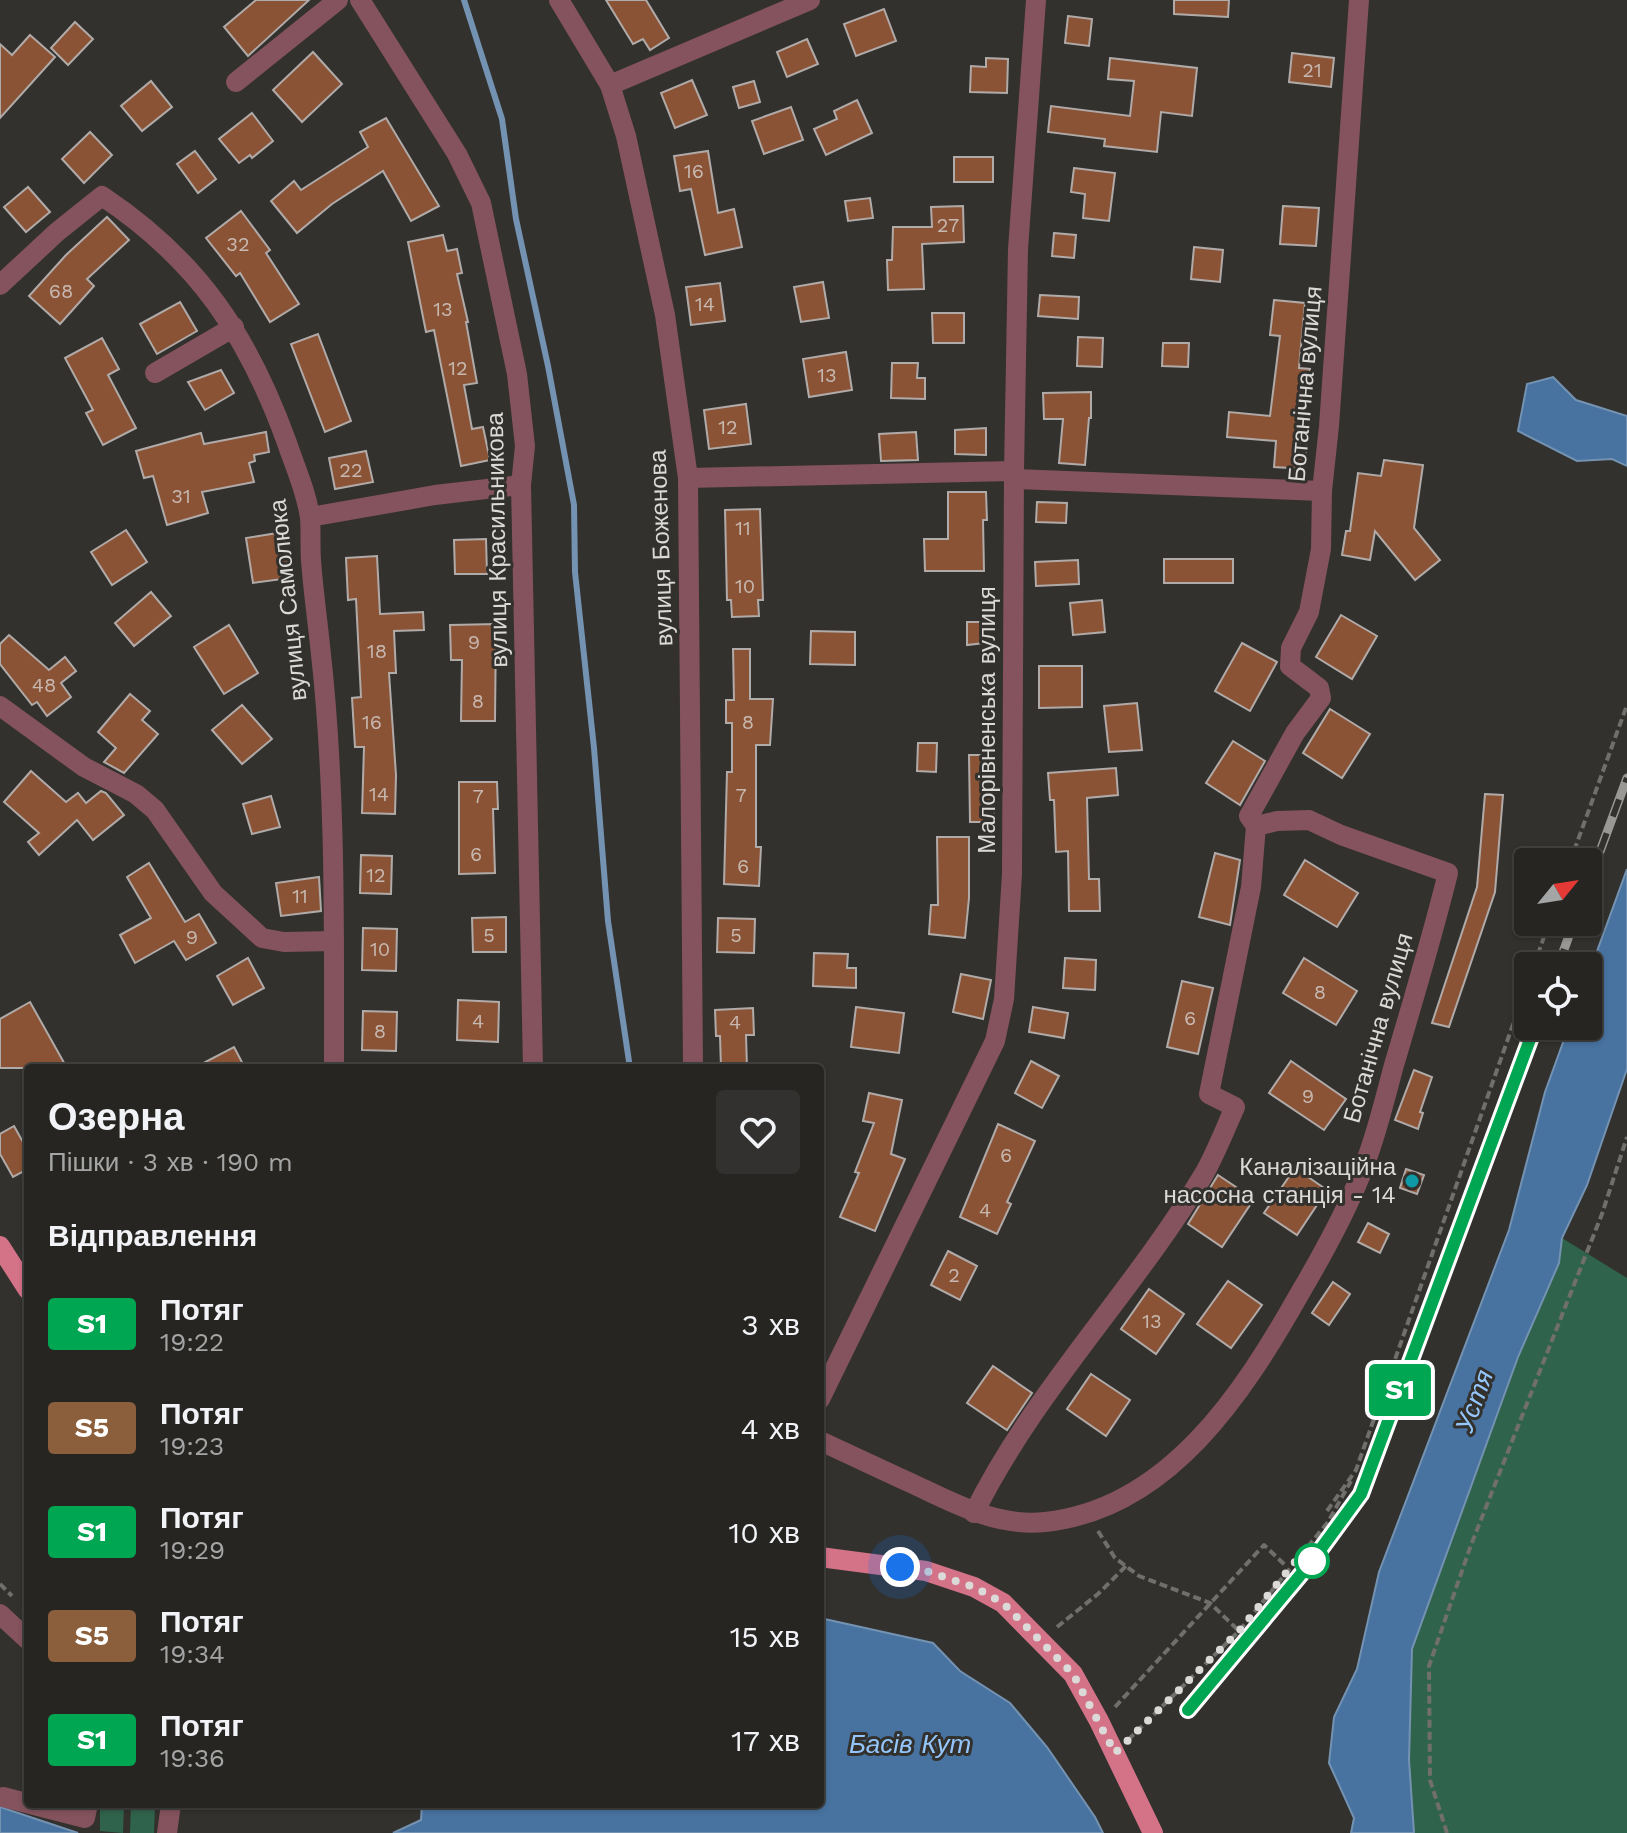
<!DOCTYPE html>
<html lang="uk">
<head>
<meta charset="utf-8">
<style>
  body { margin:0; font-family:"Work Sans",sans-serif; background:#32312f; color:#f1f3f6; height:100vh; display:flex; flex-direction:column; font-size:30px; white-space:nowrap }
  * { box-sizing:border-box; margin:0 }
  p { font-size:26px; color:#a4a5a5 }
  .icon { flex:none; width:44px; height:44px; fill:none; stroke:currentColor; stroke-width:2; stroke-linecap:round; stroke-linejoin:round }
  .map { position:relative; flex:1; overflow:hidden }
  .sheet { position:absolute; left:24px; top:1064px; width:800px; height:744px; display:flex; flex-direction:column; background:#262522; border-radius:8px; box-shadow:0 2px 6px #0004,0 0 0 2px #424240 }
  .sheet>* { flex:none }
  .badge { padding:0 16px; border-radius:6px; font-size:28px; line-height:52px }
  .needle { width:52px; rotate:60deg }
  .tools { position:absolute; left:1514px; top:848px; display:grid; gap:16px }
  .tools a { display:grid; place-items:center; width:88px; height:88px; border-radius:8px; background:#262522; box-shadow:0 2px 6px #0004,0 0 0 2px #424240; font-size:40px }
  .you { position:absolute; width:40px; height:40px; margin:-20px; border:6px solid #fff; border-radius:50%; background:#1a73e8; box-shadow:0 0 0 12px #1a73e833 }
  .map>.badge { position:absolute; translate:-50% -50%; box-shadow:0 0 0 4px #fff }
  h2 { padding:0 24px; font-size:30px; line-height:72px }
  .round { display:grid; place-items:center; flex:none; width:84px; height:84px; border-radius:8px; background:#32312f }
  .head { display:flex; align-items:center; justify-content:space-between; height:136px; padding:0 24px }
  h1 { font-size:38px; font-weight:700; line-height:60px }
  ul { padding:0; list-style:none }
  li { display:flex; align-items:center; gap:24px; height:104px; padding:0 24px }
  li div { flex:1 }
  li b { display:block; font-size:30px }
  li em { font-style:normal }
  li .badge { min-width:88px; font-weight:700; text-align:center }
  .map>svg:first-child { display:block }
  .green { fill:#30634b }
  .water { fill:#4873a0; stroke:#7492b1; stroke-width:2 }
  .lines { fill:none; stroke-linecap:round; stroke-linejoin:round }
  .stream { stroke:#7492b1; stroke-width:6 }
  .building { fill:#8b5336; stroke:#b0aaa8; stroke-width:2 }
  .path { stroke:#706f6c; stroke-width:4; stroke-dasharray:8 4; stroke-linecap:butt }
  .minor { stroke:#84535d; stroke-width:20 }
  .major { stroke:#d47288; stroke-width:20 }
  .rail-casing { stroke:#999895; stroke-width:9 }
  .rail { stroke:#32312d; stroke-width:6; stroke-dasharray:18; stroke-linecap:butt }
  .line-casing { stroke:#fff; stroke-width:18 }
  .line { stroke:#00a651; stroke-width:12 }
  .walk { stroke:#dbdad8; stroke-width:8; stroke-dasharray:0 14.4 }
  .culture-dot { fill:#0f9aa8; stroke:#32312d; stroke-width:3 }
  .stop-dot { fill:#fff; stroke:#00a651; stroke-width:4 }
  .labels { text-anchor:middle; stroke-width:6; stroke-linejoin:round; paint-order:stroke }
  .number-label { font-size:20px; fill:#c7b8b0 }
  .street-label { font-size:24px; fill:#dbdad8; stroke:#32312d }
  .poi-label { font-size:24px; fill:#dbdad8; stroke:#32312d; text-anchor:end }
  .water-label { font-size:26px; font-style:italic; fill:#94c6fc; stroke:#32312d }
</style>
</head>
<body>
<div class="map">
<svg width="1627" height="1833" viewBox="0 0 1627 1833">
  <rect width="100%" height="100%" fill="#32312d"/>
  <g class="green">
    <polygon points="1562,1238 1627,1278 1627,1833 1414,1833 1409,1760 1412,1649 1518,1357 1559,1263"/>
    <polygon points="100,1804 124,1805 123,1833 100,1831"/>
    <polygon points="131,1805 155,1805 154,1833 130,1833"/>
  </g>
  <g class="water">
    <polygon points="1553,377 1576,400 1627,416 1627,466 1612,459 1577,461 1518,431 1527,384"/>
    <polygon points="1627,869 1627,1069 1587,1185 1562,1238 1559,1263 1518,1357 1412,1649 1409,1760 1414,1833 1351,1833 1354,1818 1329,1763 1334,1717 1357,1669 1379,1572 1509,1230 1545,1092 1569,1026 1588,1026 1588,976"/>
    <polygon points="820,1618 933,1643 960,1671 1010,1703 1047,1747 1095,1817 1103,1833 393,1833 421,1820 422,1804 820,1804"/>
    <polygon points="0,1807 78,1833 0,1833"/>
  </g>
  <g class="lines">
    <polyline class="stream" points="464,0 502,119 516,219 548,366 574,505 575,572 594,748 608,921 630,1068"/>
  </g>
  <g class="building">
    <polygon points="256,0 309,0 248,56 224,27"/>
    <polygon points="606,0 646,0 669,38 650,50 643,39 633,44"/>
    <polygon points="1174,0 1229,0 1228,17 1174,14"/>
    <polygon points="884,9 896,41 856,56 844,24"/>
    <polygon points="1068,16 1092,19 1089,46 1065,43"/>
    <polygon points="75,22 93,39 68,65 51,48"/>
    <polygon points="30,35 55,57 0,118 0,44 12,55"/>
    <polygon points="807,39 818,64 787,77 777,52"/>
    <polygon points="313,52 342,84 302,122 273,90"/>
    <polygon points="1292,53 1334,58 1331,87 1289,82"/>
    <polygon points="986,58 1008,59 1007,93 970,92 971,66 986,67"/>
    <polygon points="1110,58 1197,68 1192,116 1161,112 1157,152 1104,146 1105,139 1048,132 1051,106 1130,116 1134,81 1108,79"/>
    <polygon points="692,80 707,115 675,128 661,93"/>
    <polygon points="151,81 172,107 142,131 121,106"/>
    <polygon points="754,81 760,102 739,108 733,87"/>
    <polygon points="857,100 872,133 826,155 814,129 837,119 834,111"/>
    <polygon points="791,107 803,140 764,154 752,121"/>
    <polygon points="252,113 273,141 252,158 250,155 239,163 219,139"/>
    <polygon points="386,118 439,206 411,221 383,171 332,204 297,233 271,201 294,181 301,190 368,147 360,132"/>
    <polygon points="90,132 112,155 84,183 62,159"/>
    <polygon points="195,151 216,179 198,193 177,164"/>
    <polygon points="708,151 718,213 734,209 742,247 705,255 691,189 680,191 674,156"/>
    <rect x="954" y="157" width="39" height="25"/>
    <polygon points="1074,168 1115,173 1109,221 1083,218 1085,194 1071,192"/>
    <polygon points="28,187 50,212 26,232 4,207"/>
    <polygon points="870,198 873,218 848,221 845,201"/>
    <polygon points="963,206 964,242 922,244 924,289 888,290 887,260 892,260 893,227 932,227 931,207"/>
    <polygon points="1283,206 1319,208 1316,246 1280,244"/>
    <polygon points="241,211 270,250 266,253 299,304 270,322 240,273 236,276 206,238"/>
    <polygon points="107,217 129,240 87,279 94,286 60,324 29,296 66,255"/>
    <polygon points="1054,233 1076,235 1074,258 1052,256"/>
    <polygon points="443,235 447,251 457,249 462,273 457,274 468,322 466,322 477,383 464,385 472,429 483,427 490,460 461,466 434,330 426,332 408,242"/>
    <polygon points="1194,247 1223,250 1220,282 1191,279"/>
    <polygon points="823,282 829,318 801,322 794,287"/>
    <polygon points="720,283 725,321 691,325 686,287"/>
    <polygon points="1040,295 1079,297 1078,319 1038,316"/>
    <polygon points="1274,300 1305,303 1299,368 1310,369 1302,432 1307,432 1305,469 1274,467 1276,441 1227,437 1229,412 1270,416 1280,336 1270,335"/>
    <polygon points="180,302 197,331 157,354 140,324"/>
    <polygon points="932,313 964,313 964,343 933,343"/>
    <polygon points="318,334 351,421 325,432 291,344"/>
    <polygon points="1078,337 1103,338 1102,367 1077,366"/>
    <polygon points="102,338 119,369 108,375 136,428 103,445 86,413 93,410 65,358"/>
    <polygon points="1163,343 1189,343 1188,367 1162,366"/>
    <polygon points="846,352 852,390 809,397 803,359"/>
    <polygon points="892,363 918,363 917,378 925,378 925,399 891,398"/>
    <polygon points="221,370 234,393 205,410 188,382"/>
    <polygon points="1091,392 1091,418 1089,418 1085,465 1059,463 1063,419 1044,419 1043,393"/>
    <polygon points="746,404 751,444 709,449 704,410"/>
    <polygon points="986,428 986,455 955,454 955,430"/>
    <polygon points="266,432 269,452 254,455 255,461 249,463 254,482 202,492 208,513 167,525 153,476 144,478 136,451 201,433 204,444"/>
    <polygon points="916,432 918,460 881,461 879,434"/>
    <polygon points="366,451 373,482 335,489 329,458"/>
    <polygon points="1384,460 1423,465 1414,528 1440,560 1415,580 1375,531 1370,560 1342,555 1346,531 1350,531 1358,473 1381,476"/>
    <polygon points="948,492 986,492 987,520 983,520 984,571 925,571 924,539 948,539"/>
    <polygon points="1037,502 1067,503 1066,523 1036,522"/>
    <polygon points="760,509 763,600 758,600 759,616 732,617 731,600 727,600 725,510"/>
    <polygon points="126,530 147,562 112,585 91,552"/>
    <polygon points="284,532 290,578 253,583 246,538"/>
    <polygon points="486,539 487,574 455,574 454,540"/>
    <polygon points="377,556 380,614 423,612 424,630 394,631 396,673 389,673 396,775 395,814 362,813 364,747 355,747 352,698 361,697 356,599 348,600 346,558"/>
    <rect x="1164" y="559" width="69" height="24"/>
    <polygon points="1078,560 1079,584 1036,586 1035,562"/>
    <polygon points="151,592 171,616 134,646 115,623"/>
    <polygon points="1102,600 1105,632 1073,635 1070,603"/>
    <polygon points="1341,615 1377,636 1352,679 1316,657"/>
    <polygon points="967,622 991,622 992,642 967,645"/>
    <polygon points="496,624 495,721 461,721 462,660 451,660 450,625"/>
    <polygon points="229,625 258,673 224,694 194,647"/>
    <polygon points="811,631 855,632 855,665 810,664"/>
    <polygon points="9,635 49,670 65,657 76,671 61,683 71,697 47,716 37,702 32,705 0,664 0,644"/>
    <polygon points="1242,643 1277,662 1250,711 1215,691"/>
    <polygon points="733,649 750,649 750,699 773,699 770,745 756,745 756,847 761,847 759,886 724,884 727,772 732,772 732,723 726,723 726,700 734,700"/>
    <polygon points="1039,666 1082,666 1082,707 1039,708"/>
    <polygon points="130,694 150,711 142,720 158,734 124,773 104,762 116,748 98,732"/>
    <polygon points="1137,703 1142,750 1109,752 1104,706"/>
    <polygon points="242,705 272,739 242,764 212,730"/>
    <polygon points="1330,709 1370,734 1342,778 1303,753"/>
    <polygon points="1233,741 1265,761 1240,805 1206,783"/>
    <polygon points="918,743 937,743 936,772 917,771"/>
    <polygon points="969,755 993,755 994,822 970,822"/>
    <polygon points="1116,768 1118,795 1087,798 1089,879 1099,879 1100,911 1069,911 1068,851 1056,852 1054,800 1050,800 1048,773"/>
    <polygon points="31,771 66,802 78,793 86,803 101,791 106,793 124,815 93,840 77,820 39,855 28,842 39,833 4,802"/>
    <polygon points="459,782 497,782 498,809 493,809 495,873 459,874"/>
    <polygon points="1485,794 1503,795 1495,892 1449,1027 1432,1023 1477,887"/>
    <polygon points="271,796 280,827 252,834 243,804"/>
    <polygon points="937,837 969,837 969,898 965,938 929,934 931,905 938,905"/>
    <polygon points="1215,853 1240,860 1230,925 1199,917"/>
    <polygon points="361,855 392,856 391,894 360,893"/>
    <polygon points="1305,860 1358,893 1337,927 1284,895"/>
    <polygon points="149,863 185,922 199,914 216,943 186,960 174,941 135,963 120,935 151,918 127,877"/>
    <polygon points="319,877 321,911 281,916 276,883"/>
    <polygon points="506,917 506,952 473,952 472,918"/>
    <polygon points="718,918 755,919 754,953 717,952"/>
    <polygon points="363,928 397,929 396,971 362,970"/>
    <polygon points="814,953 848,954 847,968 856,968 856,988 813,986"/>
    <polygon points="248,958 264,988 233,1005 217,976"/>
    <polygon points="1065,958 1096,960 1095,990 1063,988"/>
    <polygon points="1304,958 1357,991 1336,1025 1283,993"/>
    <polygon points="961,974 991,980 983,1019 953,1012"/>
    <polygon points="1182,981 1213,988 1198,1054 1167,1047"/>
    <polygon points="458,1000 499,1002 498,1042 457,1040"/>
    <polygon points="30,1002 67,1068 0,1068 0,1019"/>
    <polygon points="856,1007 904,1013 899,1053 851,1047"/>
    <polygon points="1033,1007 1068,1013 1064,1038 1029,1032"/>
    <polygon points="753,1008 754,1035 746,1035 747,1068 721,1068 720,1036 716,1036 715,1010"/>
    <polygon points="363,1011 397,1012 396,1051 362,1050"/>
    <polygon points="234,1047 245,1068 194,1068"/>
    <polygon points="1031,1061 1059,1076 1042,1108 1015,1093"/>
    <polygon points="1291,1061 1346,1099 1324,1130 1269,1093"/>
    <polygon points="1414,1070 1432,1077 1420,1112 1423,1113 1418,1129 1395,1120"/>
    <polygon points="869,1093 902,1100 891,1154 905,1159 875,1231 840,1217 859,1173 855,1172 874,1123 863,1121"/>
    <polygon points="998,1124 1035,1141 1007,1202 1011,1204 997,1234 960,1217"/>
    <polygon points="14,1126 28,1151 28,1169 13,1177 0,1154 0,1134"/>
    <polygon points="1295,1168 1327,1190 1297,1235 1264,1213"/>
    <polygon points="1406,1169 1424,1175 1417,1194 1400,1188"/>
    <polygon points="1218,1175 1254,1199 1222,1247 1188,1224"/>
    <polygon points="1368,1223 1389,1234 1380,1253 1358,1242"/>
    <polygon points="948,1251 977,1266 960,1300 931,1285"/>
    <polygon points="1228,1281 1262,1305 1231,1348 1197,1324"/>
    <polygon points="1333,1282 1350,1294 1329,1325 1312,1313"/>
    <polygon points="1149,1289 1184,1314 1156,1354 1121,1329"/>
    <polygon points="993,1366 1032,1393 1007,1430 967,1403"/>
    <polygon points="1091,1374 1130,1400 1106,1436 1067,1409"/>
  </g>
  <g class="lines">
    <g class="path">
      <polyline points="1570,862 1627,705"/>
      <polyline points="1534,966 1549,922"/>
      <polyline points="1327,1511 1356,1470 1528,982"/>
      <polyline points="1098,1531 1115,1558 1139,1576 1210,1603 1239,1631"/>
      <polyline points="0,1584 12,1596"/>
      <polyline points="1057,1627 1098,1594 1126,1566"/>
      <polyline points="1115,1707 1264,1545 1285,1565"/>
      <polyline points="1128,1740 1239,1631 1328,1522 1351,1481"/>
      <polyline points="1447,1833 1430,1780 1429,1666 1471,1545 1602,1214 1627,1137"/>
    </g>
    <g class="minor">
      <polyline points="360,0 457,154 481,203 517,374 525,446 521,485 533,1068"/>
      <polyline points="559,0 610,85 626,136 665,315 688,478 693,1068"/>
      <polyline points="236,82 338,0"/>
      <polyline points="610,85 810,0"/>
      <path d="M0 285 57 232 102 196C198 260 248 335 287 443 295 467 307 493 310 518 311 532 310 546 311 560 313 588 317 617 320 645 336 785 334 927 334 1068"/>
      <polyline points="155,373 234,327"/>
      <polyline points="688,478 1014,471"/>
      <polyline points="1014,479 1322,491"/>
      <polyline points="310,517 435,495 521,485"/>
      <polyline points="0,706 84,767 136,794 155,810 213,893 262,938 284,942 334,941"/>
      <polyline points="820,1399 995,1041 1004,999 1012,874 1014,471 1018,249 1036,0"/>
      <path d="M820 1441C851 1455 882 1470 913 1484 955 1504 997 1527 1045 1522 1169 1509 1244 1392 1300 1293 1320 1259 1340 1223 1356 1186 1373 1148 1383 1106 1394 1065 1413 1001 1432 938 1448 873L1341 835 1309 820 1277 821 1256 826 1249 816 1295 733 1321 698 1319 688 1290 666 1291 648 1309 612 1321 549 1322 491 1329 426 1359 0"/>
      <path d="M974 1513C1035 1390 1134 1291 1204 1174 1216 1153 1225 1129 1235 1107L1209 1094 1251 887 1256 826"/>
      <polyline points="0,1614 28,1640"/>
      <polyline points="3,1797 85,1818 88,1804"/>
      <polyline points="167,1833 171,1804"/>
    </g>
    <g class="major">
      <polyline points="0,1246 28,1290"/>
      <polyline points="820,1557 926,1571 974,1587 1003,1603 1073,1674 1099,1721 1153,1833"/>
    </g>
    <g class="rail-casing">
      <g id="rail">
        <polyline points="1588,884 1627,778"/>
        <polyline points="1558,966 1574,922"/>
        <polyline points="1188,1710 1312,1561 1361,1494 1535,1026"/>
      </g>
    </g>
    <use href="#rail" class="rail"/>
  </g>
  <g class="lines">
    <g class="line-casing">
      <polyline id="line" points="1188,1710 1312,1561 1361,1494 1535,1026"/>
    </g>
    <use href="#line" class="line"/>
    <polyline class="walk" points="900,1567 926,1571 974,1587 1003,1603 1073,1674 1115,1753 1239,1631 1308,1546 1312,1561"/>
  </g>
  <circle class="culture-dot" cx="1412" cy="1181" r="8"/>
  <circle class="stop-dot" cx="1312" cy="1561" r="16"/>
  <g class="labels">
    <g class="number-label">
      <text x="1312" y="77">21</text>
      <text x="694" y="178">16</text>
      <text x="948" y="232">27</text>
      <text x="238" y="251">32</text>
      <text x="61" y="298">68</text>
      <text x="705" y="311">14</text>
      <text x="443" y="316">13</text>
      <text x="458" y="375">12</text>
      <text x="827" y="382">13</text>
      <text x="728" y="434">12</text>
      <text x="351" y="477">22</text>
      <text x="181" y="503">31</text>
      <text x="743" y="535">11</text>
      <text x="745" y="593">10</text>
      <text x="474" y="649">9</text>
      <text x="377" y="658">18</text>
      <text x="44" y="692">48</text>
      <text x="478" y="708">8</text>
      <text x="372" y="729">16</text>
      <text x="748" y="729">8</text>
      <text x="379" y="801">14</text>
      <text x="741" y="802">7</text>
      <text x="478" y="803">7</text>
      <text x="476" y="861">6</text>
      <text x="743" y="873">6</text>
      <text x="376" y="882">12</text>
      <text x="300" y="903">11</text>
      <text x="489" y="942">5</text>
      <text x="736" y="942">5</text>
      <text x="192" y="944">9</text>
      <text x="380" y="956">10</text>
      <text x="1320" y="999">8</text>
      <text x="1190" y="1025">6</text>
      <text x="478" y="1028">4</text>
      <text x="735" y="1029">4</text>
      <text x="380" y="1038">8</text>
      <text x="1308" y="1103">9</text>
      <text x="1006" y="1162">6</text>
      <text x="985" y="1217">4</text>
      <text x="954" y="1282">2</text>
      <text x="1152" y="1328">13</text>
    </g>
    <g class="street-label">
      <text transform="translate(1305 384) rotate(-85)" y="8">Ботанічна вулиця</text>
      <text transform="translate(497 540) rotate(-91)" y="8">вулиця Красильникова</text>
      <text transform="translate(661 548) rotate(-92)" y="8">вулиця Боженова</text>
      <text transform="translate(288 600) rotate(-96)" y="8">вулиця Самолюка</text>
      <text transform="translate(987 720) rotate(-90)" y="8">Малорівненська вулиця</text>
      <text transform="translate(1378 1028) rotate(-74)" y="8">Ботанічна вулиця</text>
    </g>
    <g class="poi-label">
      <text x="1396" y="1175">Каналізаційна<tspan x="1396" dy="28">насосна станція - 14</tspan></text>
    </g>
    <g class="water-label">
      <text transform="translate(1474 1401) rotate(-70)" y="9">Устя</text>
      <text x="910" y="1753">Басів Кут</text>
    </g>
  </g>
</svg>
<div class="tools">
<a><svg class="needle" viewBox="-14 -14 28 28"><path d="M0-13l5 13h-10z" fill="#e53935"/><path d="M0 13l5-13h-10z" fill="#a4a5a5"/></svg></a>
<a><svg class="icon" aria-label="locate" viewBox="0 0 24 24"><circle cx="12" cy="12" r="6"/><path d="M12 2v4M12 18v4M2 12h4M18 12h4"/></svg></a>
</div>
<div class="you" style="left:900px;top:1567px"></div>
<b class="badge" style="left:1400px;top:1390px;background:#00a651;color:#fff">S1</b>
<section class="sheet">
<div class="head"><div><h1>Озерна</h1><p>Пішки · 3 хв · 190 m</p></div><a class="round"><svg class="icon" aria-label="heart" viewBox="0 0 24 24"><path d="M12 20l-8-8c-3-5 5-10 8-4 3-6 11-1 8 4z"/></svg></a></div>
<h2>Відправлення</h2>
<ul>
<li><span class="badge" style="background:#00a651;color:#fff">S1</span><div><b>Потяг</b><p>19:22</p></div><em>3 хв</em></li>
<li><span class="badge" style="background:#8b5e3c;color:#fff">S5</span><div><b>Потяг</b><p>19:23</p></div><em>4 хв</em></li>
<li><span class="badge" style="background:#00a651;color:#fff">S1</span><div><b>Потяг</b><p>19:29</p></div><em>10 хв</em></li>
<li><span class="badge" style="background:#8b5e3c;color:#fff">S5</span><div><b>Потяг</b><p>19:34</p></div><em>15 хв</em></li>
<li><span class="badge" style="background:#00a651;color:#fff">S1</span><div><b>Потяг</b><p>19:36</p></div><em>17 хв</em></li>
</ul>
</section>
</div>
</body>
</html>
